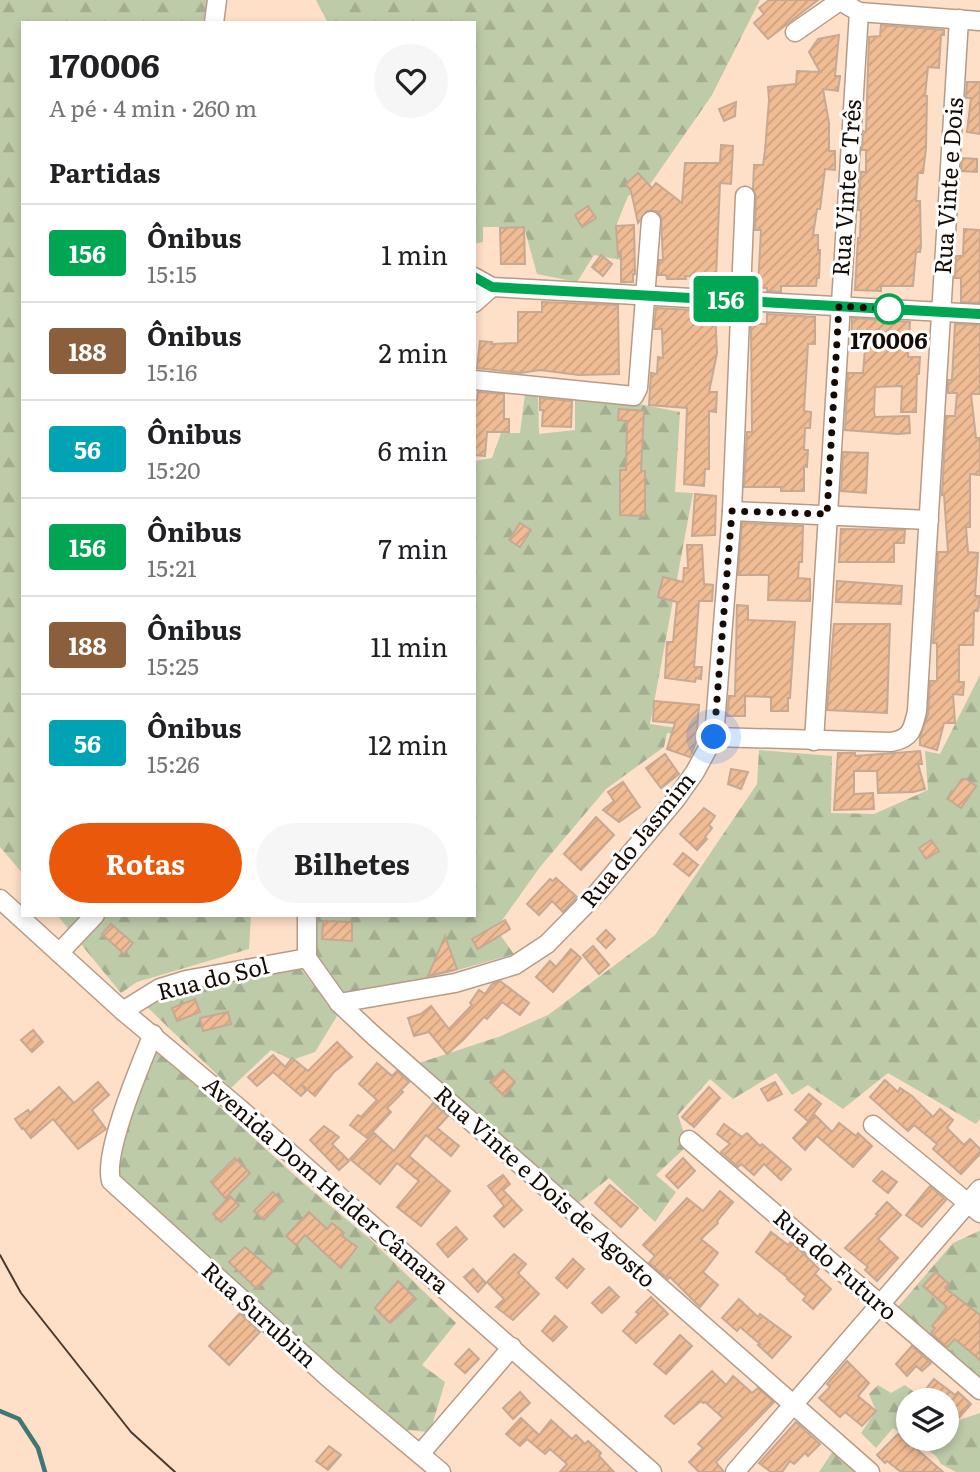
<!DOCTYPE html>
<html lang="pt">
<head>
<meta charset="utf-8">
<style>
  body { margin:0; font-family:Literata,serif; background:#f6f6f6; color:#202124; height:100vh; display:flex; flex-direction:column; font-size:26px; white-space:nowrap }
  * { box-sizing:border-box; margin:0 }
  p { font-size:23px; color:#757577 }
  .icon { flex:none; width:38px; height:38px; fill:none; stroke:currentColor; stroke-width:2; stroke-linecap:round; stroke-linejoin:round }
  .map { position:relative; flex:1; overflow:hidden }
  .panel { position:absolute; left:21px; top:21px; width:455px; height:896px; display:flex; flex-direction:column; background:#fff; border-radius:0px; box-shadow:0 4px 10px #0003 }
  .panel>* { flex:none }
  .badge { padding:0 14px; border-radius:5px; font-size:24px; line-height:46px }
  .buttons { position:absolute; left:896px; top:1388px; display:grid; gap:14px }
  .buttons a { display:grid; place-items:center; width:63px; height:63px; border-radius:50%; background:#fff; box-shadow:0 4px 10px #0003; font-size:35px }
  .you { position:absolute; width:35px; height:35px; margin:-18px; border:5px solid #fff; border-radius:50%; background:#1a73e8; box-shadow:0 0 0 10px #1a73e833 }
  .map>.badge { position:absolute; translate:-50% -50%; box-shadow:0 0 0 4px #fff }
  h2 { padding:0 28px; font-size:26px; line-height:63px }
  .round { display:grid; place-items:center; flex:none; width:74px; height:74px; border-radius:37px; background:#f6f6f6 }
  .headline { display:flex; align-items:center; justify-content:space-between; height:119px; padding:0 28px }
  h1 { font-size:33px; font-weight:700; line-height:52px }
  .action { display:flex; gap:14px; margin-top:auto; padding:14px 28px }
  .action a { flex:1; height:80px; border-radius:42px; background:#ea580c; color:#fff; font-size:28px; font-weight:700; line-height:80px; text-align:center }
  .action a+a { background:#f6f6f6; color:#202124 }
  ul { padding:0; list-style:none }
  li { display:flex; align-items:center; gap:21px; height:98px; padding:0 28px; border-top:2px solid #e0e0e0 }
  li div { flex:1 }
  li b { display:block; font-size:26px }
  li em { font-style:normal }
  li .badge { min-width:77px; font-weight:700; text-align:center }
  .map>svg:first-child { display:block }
  .forest { fill:url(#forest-firs) }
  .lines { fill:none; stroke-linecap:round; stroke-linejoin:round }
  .stream { stroke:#3f7676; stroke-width:4.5 }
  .building { fill:url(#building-hatch); stroke:#c6a993; stroke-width:2 }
  .minor-casing { stroke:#b89b86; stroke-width:21 }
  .minor { stroke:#fff; stroke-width:18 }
  .tram { stroke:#483a2f; stroke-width:2 }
  .line-casing { stroke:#fff; stroke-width:16 }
  .line { stroke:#00a651; stroke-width:10 }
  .walk { stroke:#160c05; stroke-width:7; stroke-dasharray:0 12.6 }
  .stop-dot { fill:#fff; stroke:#00a651; stroke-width:3.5 }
  .labels { text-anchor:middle; stroke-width:6; stroke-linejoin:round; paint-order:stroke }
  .street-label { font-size:23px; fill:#160c05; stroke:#fff }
  .stop-label { font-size:23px; font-weight:bold; fill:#160c05; stroke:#fff }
</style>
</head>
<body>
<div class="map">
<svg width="980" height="1472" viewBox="0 0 980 1472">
  <defs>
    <pattern id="forest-firs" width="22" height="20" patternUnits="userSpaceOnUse" patternTransform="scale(1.75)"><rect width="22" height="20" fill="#becba9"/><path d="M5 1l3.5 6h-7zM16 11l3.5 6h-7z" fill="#a3ad90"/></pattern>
    <pattern id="building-hatch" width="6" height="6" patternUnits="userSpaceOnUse" patternTransform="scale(1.75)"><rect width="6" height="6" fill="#f0bc94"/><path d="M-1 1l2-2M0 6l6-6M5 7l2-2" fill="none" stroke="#cda07e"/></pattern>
  </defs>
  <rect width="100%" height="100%" fill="#fedfc8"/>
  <g class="forest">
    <polygon points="0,0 211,0 205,14 206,23 23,23 23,874 0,847"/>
    <polygon points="316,0 760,0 712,95 651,183 628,196 616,226 621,260 594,255 577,282 537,274 524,227 483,227 483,242 474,244 474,23 328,23"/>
    <polygon points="525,394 538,394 539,434 575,430 575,398 644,405 680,412 675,492 693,493 650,724 677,728 681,735 667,733 664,747 606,789 540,867 496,929 514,954 401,986 343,993 315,957 316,915 474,915 474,461 492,458 501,433 520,433"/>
    <polygon points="980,675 980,1119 976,1124 888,1073 843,1109 808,1085 792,1095 776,1073 733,1099 710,1079 678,1115 688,1145 656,1175 676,1192 655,1222 609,1178 577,1204 419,1063 501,1036 548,1015 655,935 757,784 759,750 832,756 831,813 874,814 928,790 925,751 940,754"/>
    <polygon points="57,915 251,915 249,949 137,982 121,993"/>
    <polygon points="299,966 337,1016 315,1052 292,1060 271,1050 231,1088 145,1005 171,992"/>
    <polygon points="153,1046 302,1182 370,1239 456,1323 422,1365 445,1382 430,1432 390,1429 116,1176 115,1145"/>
    <polygon points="979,1231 980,1232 980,1382 898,1307 953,1243"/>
    <polygon points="878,1385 891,1393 905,1385 924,1400 908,1400 908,1438 893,1428 876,1448 861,1433 876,1411 869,1394"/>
    <polygon points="980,1413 980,1472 956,1472 941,1464 936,1456 923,1446 908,1438 947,1438 947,1416 956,1421"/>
    <polygon points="833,1451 839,1459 858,1472 819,1472"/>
  </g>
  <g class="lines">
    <polyline class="stream" points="0,1411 19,1419 38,1448 45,1472"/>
  </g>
  <g class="building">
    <polygon points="769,0 818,0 768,39 754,23 764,14 759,8"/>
    <polygon points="881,25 944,30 944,35 941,35 939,68 928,67 925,96 927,96 926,148 923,173 918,173 916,201 920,201 921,246 920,252 916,252 913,286 881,286 881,291 855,290 858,238 860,238 861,210 858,210 861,172 866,172 866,150 862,150 863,131 866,132 869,37 880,36"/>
    <polygon points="839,35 835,76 840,76 838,91 823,89 829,123 829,151 835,151 835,170 825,169 820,209 817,209 813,235 818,235 818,250 820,250 819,278 817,278 816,286 781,286 781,292 767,291 767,288 758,288 761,230 755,230 756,196 753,189 754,165 763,165 765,151 769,100 768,87 796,84 797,71 820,72 809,52 818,39"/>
    <polygon points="967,82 980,82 980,134 967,132 971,98 966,98"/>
    <polygon points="736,102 735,116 724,121 719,109"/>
    <polygon points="721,145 733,146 731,184 720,183 716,278 685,276 686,279 667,279 666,275 658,275 659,260 663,260 661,217 657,211 647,211 638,223 631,191 626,184 638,173 652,188 656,183 682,203 685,163 720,163"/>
    <polygon points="962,158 977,159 977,172 961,171"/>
    <polygon points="588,206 596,218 582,227 575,215"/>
    <polygon points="634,225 635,274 633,274 633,282 621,282 621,252 618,256 616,226"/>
    <polygon points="524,227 525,264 501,264 500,228"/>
    <polygon points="964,229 980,230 980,303 961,302 961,278 955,278 956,256 963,256"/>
    <polygon points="601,255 612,264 603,276 592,267"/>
    <polygon points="542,302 618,305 619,374 579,375 540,370 520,373 477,368 480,341 492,342 491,344 518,343 518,312 542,312"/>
    <polygon points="656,308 715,311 717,353 709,392 717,392 716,412 709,411 709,469 705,469 704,486 684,484 687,408 649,405 651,373 657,374 658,357 663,358 662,329 654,329"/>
    <polygon points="767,314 815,317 815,344 808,344 804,411 811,412 810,428 805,428 804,450 808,450 807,467 804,466 804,491 781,491 781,487 744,487 747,432 752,432 751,324 767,324"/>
    <polygon points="852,318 910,322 908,357 920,357 919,374 917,374 916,412 901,412 902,386 875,387 874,412 875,417 909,416 910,433 898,434 845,430 848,373 863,373 865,349 851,348"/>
    <polygon points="955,324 980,325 980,394 971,394 976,438 980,438 980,475 970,474 970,527 966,527 968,552 978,553 975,596 980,596 978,611 974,611 973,645 959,645 959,682 964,682 963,695 953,694 955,723 944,723 937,750 920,745 920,737 928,714 930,681 937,681 937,643 933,643 938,552 948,552 944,494 942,495 946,416 955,416 957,393 948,393 948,380 952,380"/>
    <polygon points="478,392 504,394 504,419 509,419 509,432 487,432 485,456 474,455 474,400 477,400"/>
    <polygon points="540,398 572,401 571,427 542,426 543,410 540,410"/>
    <polygon points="619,409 644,411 641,471 645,471 645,516 620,515 620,470 626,470 627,421 618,420"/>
    <polygon points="843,452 868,453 866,493 841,491"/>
    <polygon points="695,494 716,496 715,535 692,536"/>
    <polygon points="520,523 531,530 520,547 509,540"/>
    <polygon points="742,523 803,526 802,562 799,562 798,578 810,579 810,601 768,600 769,575 738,575"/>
    <polygon points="841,529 905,530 904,543 894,543 894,562 839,562"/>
    <polygon points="687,545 702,545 704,584 713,585 712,601 699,601 694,667 702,667 701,679 696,678 695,682 665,678 667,642 673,642 677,602 658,597 663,577 683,582 684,568 688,568"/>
    <polygon points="837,581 902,586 901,604 836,602"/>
    <polygon points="737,605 748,606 748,620 795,622 790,698 788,698 788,711 771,711 771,697 745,696 745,716 727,716 729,696 735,696"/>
    <polygon points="834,624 890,624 887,713 827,710"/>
    <polygon points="654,701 699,705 696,742 690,757 667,749 675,723 653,721"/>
    <polygon points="920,751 922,764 918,764 925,789 913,792 878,793 877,771 854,771 854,794 873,793 874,809 834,810 838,753 855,753 855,756"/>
    <polygon points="665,754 679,774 661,788 646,768"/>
    <polygon points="731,769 748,772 741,789 728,784"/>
    <polygon points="962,779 966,779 976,786 961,808 948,799"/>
    <polygon points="623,782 640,807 619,822 603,810 614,801 608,792"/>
    <polygon points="704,808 715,816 709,825 712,828 705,837 707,839 697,850 680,834"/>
    <polygon points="596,817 614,835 581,870 564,854"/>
    <polygon points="931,840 939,851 926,859 919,848"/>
    <polygon points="683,853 698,865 689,876 674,864"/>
    <polygon points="556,878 577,897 563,912 552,901 539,915 527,904 550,879 553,881"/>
    <polygon points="505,920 510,929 478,949 472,939"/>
    <polygon points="323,921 352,922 352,941 322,939"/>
    <polygon points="111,924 133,943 124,954 102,934"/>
    <polygon points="606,930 615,939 606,948 597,939"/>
    <polygon points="445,936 457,969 428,976"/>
    <polygon points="593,946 609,965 599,974 583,955"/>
    <polygon points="571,949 581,958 553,992 536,977 550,961 556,967"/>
    <polygon points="500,981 529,1003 520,1015 502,1002 487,1019 484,1017 463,1040 447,1054 429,1032 414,1036 408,1018 421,1014 431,1006 449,1029 472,1005 470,1003 479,990 485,994 492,984"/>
    <polygon points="195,999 200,1012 177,1021 172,1008"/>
    <polygon points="228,1012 231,1024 203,1031 200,1018"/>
    <polygon points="33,1030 43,1042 32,1052 21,1040"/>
    <polygon points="337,1042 352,1057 334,1072 315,1096 301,1084 306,1091 301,1096 273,1072 257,1086 248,1077 273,1055 285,1067 292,1058 308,1071"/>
    <polygon points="377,1063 392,1076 397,1071 409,1082 401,1090 403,1092 387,1108 391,1112 367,1138 350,1125 358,1115 361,1117 377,1100 359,1084"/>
    <polygon points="503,1070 515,1082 504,1096 490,1082"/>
    <polygon points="885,1080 898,1092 900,1088 912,1096 933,1117 940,1109 953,1120 947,1128 964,1145 970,1139 980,1149 980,1154 961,1174 933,1149 937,1144 914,1125 908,1131 870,1097"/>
    <polygon points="98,1082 109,1095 92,1110 106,1129 78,1149 53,1119 31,1138 23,1128 22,1129 15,1119 28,1110 30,1113 59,1087 74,1103"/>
    <polygon points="775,1082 782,1094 768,1101 761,1089"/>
    <polygon points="709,1087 720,1098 694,1127 682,1117"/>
    <polygon points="809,1094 821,1104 808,1121 795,1110"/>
    <polygon points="433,1103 448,1116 437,1128 459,1146 451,1156 426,1135 409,1156 450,1191 421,1226 397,1207 419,1181 397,1163 380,1184 350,1159 374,1133 394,1151"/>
    <polygon points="815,1115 832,1132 839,1123 856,1136 858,1133 872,1146 853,1167 817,1136 805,1150 793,1138"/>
    <polygon points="724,1124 742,1137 747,1133 760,1146 762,1144 791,1169 781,1180 764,1164 754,1175 741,1164 738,1167 721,1152 730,1144 717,1134"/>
    <polygon points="324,1126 339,1137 332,1144 349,1161 339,1170 310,1140"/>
    <polygon points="235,1158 250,1173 225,1198 211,1182"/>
    <polygon points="683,1158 695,1171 678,1188 666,1176"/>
    <polygon points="882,1171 897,1182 888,1193 873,1181"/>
    <polygon points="503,1175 510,1184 503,1190 522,1210 504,1227 494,1216 504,1206 488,1186"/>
    <polygon points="610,1185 638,1208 621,1227 595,1203"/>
    <polygon points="930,1186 946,1200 922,1227 906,1215"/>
    <polygon points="720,1191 733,1202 717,1221 718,1223 701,1239 718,1253 703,1272 718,1285 700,1307 670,1277 668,1279 649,1263 655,1256 643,1245 687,1198 703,1211"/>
    <polygon points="273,1192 282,1201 264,1220 254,1211"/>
    <polygon points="230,1196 239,1205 221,1222 213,1214"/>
    <polygon points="887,1202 901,1215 878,1239 898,1258 877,1281 865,1270 868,1267 845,1248 878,1215 876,1214"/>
    <polygon points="309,1212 327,1229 332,1223 344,1233 342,1236 357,1247 341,1268 305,1235 296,1245 286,1236"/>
    <polygon points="456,1227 467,1239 448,1257 437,1244"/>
    <polygon points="771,1232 788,1245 791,1242 804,1254 819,1269 815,1274 831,1289 813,1309 803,1300 806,1296 787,1279 788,1278 756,1252"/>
    <polygon points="245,1247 273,1271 257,1289 229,1262"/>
    <polygon points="514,1254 526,1264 518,1273 539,1294 513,1320 496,1307 504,1299 487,1282"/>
    <polygon points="573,1259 584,1269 567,1288 556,1278"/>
    <polygon points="473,1269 486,1283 478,1292 464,1277"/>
    <polygon points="936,1272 949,1284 945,1288 980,1315 980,1360 955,1339 947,1347 931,1333 935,1328 932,1326 947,1307 923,1286"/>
    <polygon points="398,1281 416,1299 390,1323 375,1308"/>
    <polygon points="609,1287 619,1297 602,1313 592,1303"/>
    <polygon points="651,1297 668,1314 636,1343 623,1331 639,1314 636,1312"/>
    <polygon points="739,1299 758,1317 760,1314 791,1337 772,1358 758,1345 760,1344 740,1327 737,1331 722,1318"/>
    <polygon points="240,1313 260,1332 229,1365 209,1346"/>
    <polygon points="555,1316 567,1327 553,1341 542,1331"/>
    <polygon points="680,1335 692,1346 666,1374 654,1364"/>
    <polygon points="912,1346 931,1363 922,1371 916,1366 907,1376 896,1364"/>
    <polygon points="469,1349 479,1359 465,1373 455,1364"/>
    <polygon points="847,1361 869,1383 858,1396 876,1411 862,1426 845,1412 840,1417 819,1398 830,1387 827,1384"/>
    <polygon points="712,1371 726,1385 733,1376 752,1393 758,1388 774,1402 716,1462 724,1472 699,1472 689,1462 703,1448 698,1444 723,1418 705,1402 703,1403 701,1401 674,1424 665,1416"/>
    <polygon points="934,1379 955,1395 958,1392 971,1404 956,1421 947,1412 947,1400 937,1400 925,1390"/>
    <polygon points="520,1392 530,1403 513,1419 503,1408"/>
    <polygon points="521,1418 539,1435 551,1420 572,1439 576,1435 585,1444 588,1441 601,1453 599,1456 614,1472 560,1472 567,1464 550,1449 545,1454 527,1439 520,1446 506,1434"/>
    <polygon points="796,1422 820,1444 808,1456 805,1453 794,1464 790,1461 782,1472 771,1472 759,1463"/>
    <polygon points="898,1434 909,1446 911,1444 943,1472 901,1472 887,1461 885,1463 877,1455"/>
    <polygon points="329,1446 341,1455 328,1470 316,1461"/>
  </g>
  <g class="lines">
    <g class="minor-casing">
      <g id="minor">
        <polyline points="840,1 859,12 980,21"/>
        <polyline points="214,23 217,0"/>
        <polyline points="795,32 841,0"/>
        <polyline points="474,277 492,287 980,314"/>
        <polyline points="474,303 492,287"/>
        <polyline points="474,380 634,396 638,388 651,221"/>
        <polyline points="732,511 929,520"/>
        <path d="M714 737 891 742C911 739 913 729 917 711L959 19"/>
        <polyline points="814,741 859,12"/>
        <polyline points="0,899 123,1011 240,1109 652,1472"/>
        <polyline points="59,953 95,915"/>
        <polyline points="307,958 339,1003 373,1035 870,1472"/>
        <polyline points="307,958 307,915"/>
        <polyline points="339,1003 455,983 515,965 547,944 599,891 676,799 695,772 714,737 732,511 745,196"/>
        <polyline points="123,1011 160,988 186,980 307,958"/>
        <path d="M153 1034C141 1064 103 1152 111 1181L331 1380 441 1472"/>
        <polyline points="873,1125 980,1213"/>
        <polyline points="689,1140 980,1390"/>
        <polyline points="420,1454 512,1347"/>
        <polyline points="735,1472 980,1189"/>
      </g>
    </g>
    <use href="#minor" class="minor"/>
    <polyline class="tram" points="0,1255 21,1293 131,1432 175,1472"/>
  </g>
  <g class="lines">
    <g class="line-casing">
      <polyline id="line" points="474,277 492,287 980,314"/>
    </g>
    <use href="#line" class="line"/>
    <polyline class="walk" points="714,737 732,511 827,514 839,306 889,309"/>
  </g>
  <circle class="stop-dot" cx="889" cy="309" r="14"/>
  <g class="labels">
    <g class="street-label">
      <text transform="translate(949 186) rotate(-86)" y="8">Rua Vinte e Dois</text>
      <text transform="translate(847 188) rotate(-86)" y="8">Rua Vinte e Três</text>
      <text transform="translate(638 840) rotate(-51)" y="8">Rua do Jasmim</text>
      <text transform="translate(213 979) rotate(-14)" y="8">Rua do Sol</text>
      <text transform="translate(326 1185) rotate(41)" y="8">Avenida Dom Helder Câmara</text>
      <text transform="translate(545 1187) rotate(42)" y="8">Rua Vinte e Dois de Agosto</text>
      <text transform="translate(835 1265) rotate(41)" y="8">Rua do Futuro</text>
      <text transform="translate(259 1315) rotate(42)" y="8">Rua Surubim</text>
    </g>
    <g class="stop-label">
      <text x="889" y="349">170006</text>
    </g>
  </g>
</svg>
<div class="buttons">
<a><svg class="icon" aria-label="layers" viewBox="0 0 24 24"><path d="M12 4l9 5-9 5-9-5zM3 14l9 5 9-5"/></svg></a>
</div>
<div class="you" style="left:714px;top:737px"></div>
<b class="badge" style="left:726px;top:299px;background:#00a651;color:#fff">156</b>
<section class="panel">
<div class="headline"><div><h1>170006</h1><p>A pé · 4 min · 260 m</p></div><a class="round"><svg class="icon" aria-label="heart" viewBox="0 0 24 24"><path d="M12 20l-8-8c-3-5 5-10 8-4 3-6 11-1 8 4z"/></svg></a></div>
<h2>Partidas</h2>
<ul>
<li><span class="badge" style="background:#00a651;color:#fff">156</span><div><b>Ônibus</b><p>15:15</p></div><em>1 min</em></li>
<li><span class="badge" style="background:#8b5e3c;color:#fff">188</span><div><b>Ônibus</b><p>15:16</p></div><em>2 min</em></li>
<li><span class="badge" style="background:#00a3b4;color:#fff">56</span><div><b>Ônibus</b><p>15:20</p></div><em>6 min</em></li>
<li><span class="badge" style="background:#00a651;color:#fff">156</span><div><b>Ônibus</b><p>15:21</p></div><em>7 min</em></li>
<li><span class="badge" style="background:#8b5e3c;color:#fff">188</span><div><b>Ônibus</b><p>15:25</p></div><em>11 min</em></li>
<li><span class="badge" style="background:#00a3b4;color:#fff">56</span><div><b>Ônibus</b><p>15:26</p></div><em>12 min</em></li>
</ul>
<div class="action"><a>Rotas</a><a>Bilhetes</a></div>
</section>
</div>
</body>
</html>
